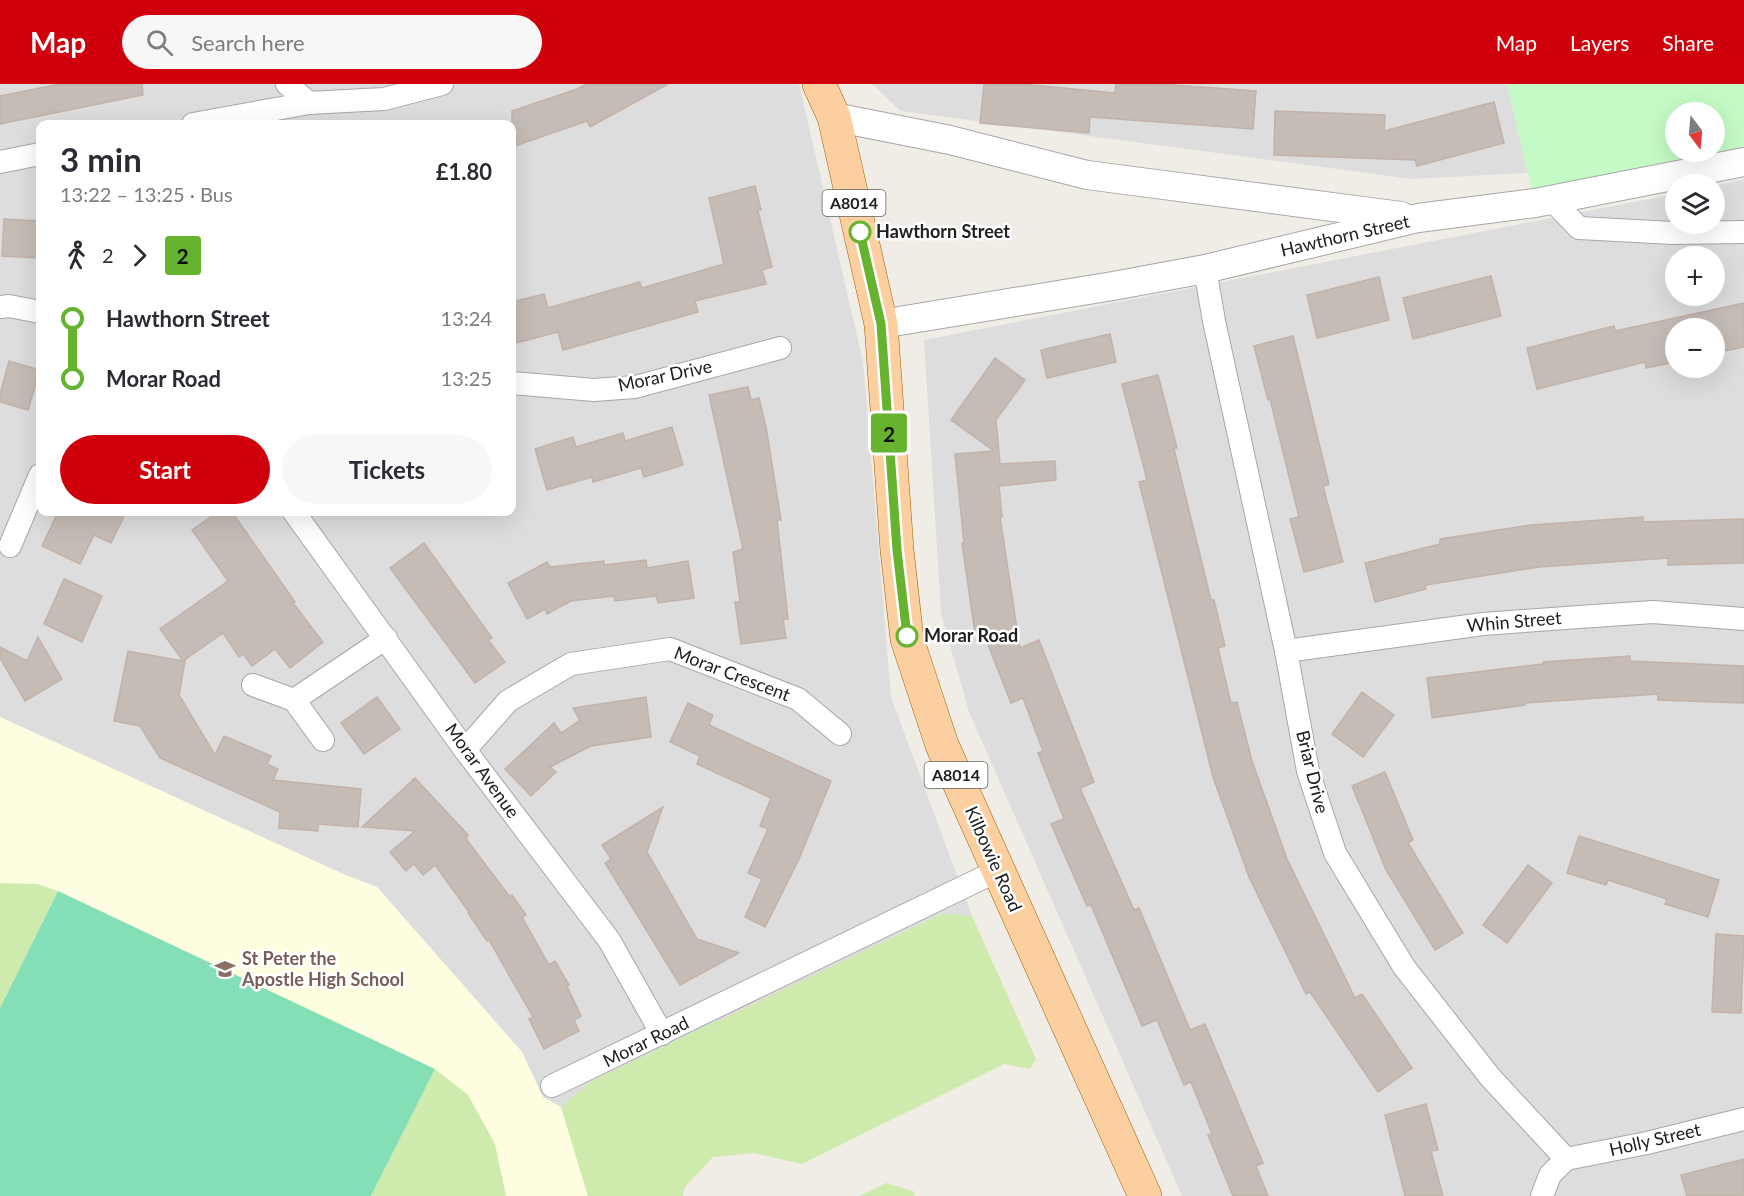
<!DOCTYPE html>
<html lang="en">
<head>
<meta charset="utf-8">
<style>
  body { margin:0; font-family:Lato,sans-serif; background:#f7f7f7; color:#2b2b33; height:100vh; display:flex; flex-direction:column; font-size:22px; white-space:nowrap }
  * { box-sizing:border-box; margin:0 }
  p { font-size:20px; color:#7c7c81 }
  .icon { flex:none; width:33px; height:33px; fill:none; stroke:currentColor; stroke-width:2; stroke-linecap:round; stroke-linejoin:round }
  .map { position:relative; flex:1; overflow:hidden }
  .side { position:absolute; left:36px; top:36px; width:480px; height:396px; display:flex; flex-direction:column; background:#fff; border-radius:12px; box-shadow:0 6px 24px #0002 }
  .side>* { flex:none }
  .badge { padding:0 12px; border-radius:4px; font-size:21px; line-height:39px }
  .needle { width:39px; rotate:164deg }
  .controls { position:absolute; left:1665px; top:18px; display:grid; gap:12px }
  .controls a { display:grid; place-items:center; width:60px; height:60px; border-radius:50%; background:#fff; box-shadow:0 6px 24px #0002; font-size:30px }
  .map>.badge { position:absolute; translate:-50% -50%; box-shadow:0 0 0 3px #fff }
  .legs { display:flex; align-items:center; gap:9px; height:66px; padding:0 24px; font-size:20px }
  .legs p { margin-inline-start:auto }
  .headline { display:flex; align-items:center; justify-content:space-between; height:102px; padding:0 24px }
  h1 { font-size:33px; font-weight:700; line-height:45px }
  .primary-button { display:flex; gap:12px; margin-top:auto; padding:12px 24px }
  .primary-button a { flex:1; height:69px; border-radius:36px; background:#cf000c; color:#fff; font-size:24px; font-weight:700; line-height:69px; text-align:center }
  .primary-button a+a { background:#f7f7f7; color:#2b2b33 }
  ul { padding:0 24px; list-style:none }
  li { display:flex; align-items:center; gap:21px; height:60px; font-size:22px }
  li i { display:grid; place-items:center; width:9px; height:100%; margin:0 8px; background:currentColor }
  li i::after { content:''; width:15px; height:15px; margin:-8px; border:4px solid; border-radius:50%; background:#fff }
  li p { margin-inline-start:auto }
  li:first-child i { background:linear-gradient(#0000 50%,currentColor 0) }
  li:last-child i { background:linear-gradient(currentColor 50%,#0000 0) }
  header { display:flex; align-items:center; gap:36px; box-sizing:border-box; height:84px; padding:0 30px; background:#cf000c; color:#fff }
  header strong { font-size:28px }
  nav { display:flex; gap:33px; margin-inline-start:auto; font-size:21px }
  .search { width:420px; height:54px; background:#f7f7f7; display:flex; align-items:center; gap:15px; box-sizing:border-box; padding:0 21px; border-radius:33px; color:#7c7c81; font-size:22px }
  .map>svg:first-child { display:block }
  .residential { fill:#dedddd; fill-rule:evenodd }
  .education { fill:#fffde0 }
  .grass { fill:#ceeaac }
  .park { fill:#c4fac5; fill-rule:evenodd }
  .pitch { fill:#84dfb7 }
  .building { fill:#c5bcb5; stroke:#c2b2a8; stroke-width:1.5 }
  .lines { fill:none; stroke-linecap:round; stroke-linejoin:round }
  .minor-casing { stroke:#a7a7a7; stroke-width:24 }
  .tertiary-casing { stroke:#a7a7a7; stroke-width:30 }
  .primary-casing { stroke:#9b5f00; stroke-width:34 }
  .minor { stroke:#fff; stroke-width:22 }
  .tertiary { stroke:#fff; stroke-width:28 }
  .primary { stroke:#fccfa0; stroke-width:33 }
  .line-1-casing { stroke:#fff; stroke-width:14 }
  .line-1 { stroke:#65b32e; stroke-width:9 }
  .stop-1-dot { fill:#fff; stroke:#65b32e; stroke-width:3 }
  .labels { text-anchor:middle; stroke-width:5; stroke-linejoin:round; paint-order:stroke }
  .shield { fill:#fff; stroke:#636363; stroke-width:1.5 }
  .shield-label { font-size:16px; font-weight:bold; fill:#202020 }
  .stop-label { font-size:18px; font-weight:bold; fill:#202020; stroke:#fff; text-anchor:start }
  .street-label { font-size:18px; fill:#202020; stroke:#fff }
  .education-label { font-size:18px; font-weight:bold; fill:#785e54; stroke:#fff; text-anchor:start }
</style>
</head>
<body>
<header>
<strong>Map</strong>
<div class="search"><svg class="icon" aria-label="search" viewBox="0 0 24 24"><circle cx="10" cy="10" r="6"/><path d="M15 15l6 6"/></svg>Search here</div>
<nav><a>Map</a><a>Layers</a><a>Share</a></nav>
</header>
<div class="map">
<svg width="1744" height="1112" viewBox="0 0 1744 1112">
  <rect width="100%" height="100%" fill="#f0ece6"/>
  <g class="residential">
    <path d="M0 0H799L863 278 891 613 972 832 940 830 561 1023 542 1013 522 968 377 803 343 790 0 633ZM40 40H512V428H40Z"/>
    <polygon points="872,0 1507,0 1528,89 1412,95 901,27"/>
    <path d="M1744 95V1112H1182L969 628 941 530 924 256 1675 110 1676 140H1714L1715 102ZM1676 172H1714V212H1676ZM1676 244H1714V284H1676Z"/>
  </g>
  <polygon class="education" points="0,633 343,790 377,803 522,968 543,1013 561,1023 588,1112 0,1112"/>
  <g class="grass">
    <polygon points="0,799 37,800 58,807 0,924"/>
    <polygon points="941,830 972,832 1036,975 1030,985 1004,980 802,1080 754,1069 713,1073 685,1103 683,1112 588,1112 561,1023 590,998"/>
    <polygon points="435,985 468,1011 495,1060 506,1112 371,1112"/>
    <polygon points="886,1099 913,1107 915,1112 860,1112"/>
  </g>
  <path class="park" d="M1507 0H1744V78L1535 119ZM1676 28H1714V68H1676Z"/>
  <polygon class="pitch" points="58,807 435,985 371,1112 0,1112 0,924"/>
  <g class="building">
    <polygon points="60,0 142,0 143,11 0,40 0,12"/>
    <polygon points="587,0 668,0 590,43 587,37 512,63 512,27 577,5"/>
    <polygon points="984,0 1022,0 1115,9 1116,0 1159,0 1256,7 1253,45 1090,33 1089,49 980,39"/>
    <polygon points="1494,18 1504,59 1417,82 1415,76 1274,71 1275,27 1385,31 1384,47"/>
    <polygon points="755,102 761,126 758,127 772,183 762,186 766,200 695,217 698,228 563,266 558,248 512,260 512,218 544,210 548,224 640,198 642,204 724,180 709,114"/>
    <polygon points="4,135 40,137 38,174 2,172"/>
    <polygon points="1491,192 1501,232 1413,255 1403,214"/>
    <polygon points="1379,193 1389,236 1317,254 1307,211"/>
    <polygon points="1744,219 1744,263 1714,269 1714,244 1676,244 1676,278 1646,284 1645,278 1537,305 1527,264 1614,242 1615,247"/>
    <polygon points="1110,250 1116,278 1047,294 1041,266"/>
    <polygon points="1293,252 1329,400 1323,402 1343,478 1304,488 1290,435 1299,433 1270,315 1268,316 1254,262"/>
    <polygon points="995,274 1025,296 996,336 1000,380 1055,377 1056,396 999,402 1002,433 1000,433 1020,564 1039,556 1094,698 1080,704 1134,826 1139,824 1190,946 1205,940 1263,1079 1256,1082 1268,1112 1233,1112 1208,1051 1212,1050 1191,998 1184,1001 1157,936 1142,942 1091,821 1087,822 1051,740 1064,735 1038,669 1043,667 1023,614 1011,619 983,548 975,549 962,459 964,459 955,370 994,367 951,336"/>
    <polygon points="9,277 40,286 28,326 0,318 0,310"/>
    <polygon points="1158,291 1177,364 1174,365 1211,516 1214,516 1225,562 1218,564 1231,619 1237,618 1252,677 1287,775 1355,914 1362,910 1412,984 1378,1008 1310,908 1306,910 1249,793 1213,693 1139,398 1147,396 1122,300"/>
    <polygon points="748,303 751,316 759,314 766,343 781,436 777,436 788,535 783,535 786,554 741,560 735,518 740,518 733,468 743,465 709,311"/>
    <polygon points="672,343 683,381 644,393 641,384 593,398 592,393 547,406 535,365 573,353 576,363 623,349 625,357"/>
    <polygon points="48,428 126,428 111,459 94,451 80,480 42,462 56,432"/>
    <polygon points="218,428 232,428 295,518 293,519 323,558 290,584 275,565 252,582 243,570 239,573 223,549 183,577 185,577 179,611 215,671 224,652 271,672 267,680 278,685 273,696 361,705 358,743 318,740 318,747 279,744 280,728 160,674 140,642 114,637 128,567 183,577 160,545 228,497 192,446"/>
    <polygon points="1643,433 1643,438 1744,435 1744,479 1668,481 1668,474 1539,483 1425,501 1426,505 1375,518 1365,479 1440,460 1440,455 1531,441"/>
    <polygon points="424,459 492,554 488,556 505,578 475,599 390,484"/>
    <polygon points="646,476 647,484 688,477 694,514 658,519 656,512 615,517 614,512 571,517 547,530 545,525 527,535 508,499 547,478 550,483 604,477 604,481"/>
    <polygon points="64,495 102,512 82,558 44,540"/>
    <polygon points="38,553 62,595 25,617 0,574 0,563 27,577"/>
    <polygon points="1630,572 1630,577 1744,582 1744,619 1658,616 1658,610 1525,619 1525,621 1432,634 1427,594 1543,580 1543,578"/>
    <polygon points="1362,608 1394,631 1363,673 1332,650"/>
    <polygon points="377,613 400,645 364,670 341,639"/>
    <polygon points="646,613 651,653 591,662 550,683 556,688 531,712 505,685 554,639 561,649 580,636 573,624"/>
    <polygon points="688,619 713,631 709,641 831,697 799,775 765,843 745,833 762,795 748,789 768,745 760,742 771,714 697,680 700,672 670,658"/>
    <polygon points="1385,688 1413,756 1408,759 1463,849 1435,866 1386,786 1352,702"/>
    <polygon points="415,694 468,751 466,755 510,813 512,811 526,831 522,833 549,881 555,877 569,901 567,902 581,932 574,936 579,947 544,965 529,935 533,933 489,856 487,857 468,829 469,828 435,781 423,791 414,780 406,787 390,768 415,747 362,743"/>
    <polygon points="663,723 647,768 697,855 739,869 680,901 605,779 611,775 602,761"/>
    <polygon points="1579,752 1719,796 1708,833 1665,820 1667,815 1608,796 1606,801 1567,789"/>
    <polygon points="1528,781 1552,799 1507,859 1483,841"/>
    <polygon points="1716,850 1744,852 1741,929 1712,928"/>
    <polygon points="1426,1020 1438,1066 1431,1067 1443,1112 1405,1112 1385,1031"/>
    <polygon points="1744,1075 1744,1112 1687,1112 1681,1091"/>
  </g>
  <g class="lines">
    <g class="minor-casing">
      <g id="minor">
        <polyline points="287,0 309,19"/>
        <polyline points="193,40 309,19 384,15 442,0"/>
        <polyline points="0,78 40,70"/>
        <polyline points="1552,116 1579,144 1673,149 1744,148"/>
        <polyline points="1205,185 1214,237 1286,567 1308,687 1335,769 1404,883 1490,993 1566,1075 1550,1091 1542,1112"/>
        <polyline points="0,223 9,222 40,228"/>
        <polyline points="512,299 594,306 635,303 780,264"/>
        <polyline points="294,428 465,666 609,856 662,950"/>
        <polyline points="10,462 40,391"/>
        <polyline points="1286,567 1483,540 1579,533 1653,528 1744,535"/>
        <polyline points="253,601 294,616 323,656"/>
        <polyline points="294,616 386,554"/>
        <polyline points="465,666 508,617 571,580 670,565 798,615 840,650"/>
        <polyline points="552,1002 999,786"/>
        <polyline points="1566,1075 1647,1059 1744,1035"/>
      </g>
    </g>
    <g class="tertiary-casing">
      <g id="tertiary">
        <polyline points="834,33 950,56 1087,91 1401,132"/>
        <polyline points="881,240 1113,202 1205,185 1418,134 1535,119 1744,78"/>
      </g>
    </g>
    <g class="primary-casing">
      <polyline id="primary" points="819,0 834,33 881,240 897,466 907,555 942,661 1145,1112"/>
    </g>
    <use href="#minor" class="minor"/>
    <use href="#tertiary" class="tertiary"/>
    <use href="#primary" class="primary"/>
  </g>
  <g class="lines">
    <g class="line-1-casing">
      <polyline id="line-1" points="860,148 881,240 897,466 907,552"/>
    </g>
    <use href="#line-1" class="line-1"/>
  </g>
  <defs>
    <g id="school-bare" transform="scale(1.62)"><path d="M0-5L7-2L0 1L-7-2ZM-4 1L0 2.5L4 1V4Q0 6-4 4Z" fill="#8d6e63" stroke="#fff" stroke-width="2.5" paint-order="stroke"/></g>
  </defs>
  <g fill-rule="evenodd">
    <use href="#school-bare" x="225" y="885"/>
  </g>
  <g class="stop-1-dot">
    <circle cx="860" cy="148" r="10"/>
    <circle cx="907" cy="552" r="10"/>
  </g>
  <g class="labels">
    <g class="shield">
      <rect x="822.5" y="106" width="63" height="26" rx="4.5"/>
      <rect x="924.5" y="678" width="63" height="26" rx="4.5"/>
    </g>
    <g class="shield-label">
      <text x="854" y="125">A8014</text>
      <text x="956" y="697">A8014</text>
    </g>
    <g class="stop-label">
      <text x="876" y="154">Hawthorn Street</text>
      <text x="924" y="558">Morar Road</text>
    </g>
    <g class="street-label">
      <text transform="translate(1345 152) rotate(-13)" y="6">Hawthorn Street</text>
      <text transform="translate(665 292) rotate(-12)" y="6">Morar Drive</text>
      <text transform="translate(1514 538) rotate(-5)" y="6">Whin Street</text>
      <text transform="translate(732 590) rotate(21)" y="6">Morar Crescent</text>
      <text transform="translate(482 687) rotate(54)" y="6">Morar Avenue</text>
      <text transform="translate(1312 688) rotate(76)" y="6">Briar Drive</text>
      <text transform="translate(993 775) rotate(66)" y="6">Kilbowie Road</text>
      <text transform="translate(646 958) rotate(-26)" y="6">Morar Road</text>
      <text transform="translate(1655 1056) rotate(-13)" y="6">Holly Street</text>
    </g>
    <g class="education-label">
      <text x="242" y="881">St Peter the<tspan x="242" dy="21">Apostle High School</tspan></text>
    </g>
  </g>
</svg>
<div class="controls">
<a><svg class="needle" viewBox="-14 -14 28 28"><path d="M0-13l5 13h-10z" fill="#e53935"/><path d="M0 13l5-13h-10z" fill="#7c7c81"/></svg></a>
<a><svg class="icon" aria-label="layers" viewBox="0 0 24 24"><path d="M12 4l9 5-9 5-9-5zM3 14l9 5 9-5"/></svg></a>
<a>+</a>
<a>−</a>
</div>
<b class="badge" style="left:889px;top:349px;background:#65b32e;color:#111">2</b>
<section class="side">
<div class="headline"><div><h1>3 min</h1><p>13:22 – 13:25 · Bus</p></div><b>£1.80</b></div>
<div class="legs"><svg class="icon" aria-label="walk" viewBox="0 0 24 24"><circle cx="13" cy="4" r="2"/><path d="M13 8l-2 6 4 7M11 14l-3 7M7 12l3-4h3l4 4"/></svg>2<svg class="icon" aria-label="forward" viewBox="0 0 24 24"><path d="M9 5l7 7-7 7"/></svg><b class="badge" style="background:#65b32e;color:#111">2</b></div>
<ul>
<li><i style="color:#65b32e"></i><b>Hawthorn Street</b><p>13:24</p></li>
<li><i style="color:#65b32e"></i><b>Morar Road</b><p>13:25</p></li>
</ul>
<div class="primary-button"><a>Start</a><a>Tickets</a></div>
</section>
</div>
</body>
</html>
